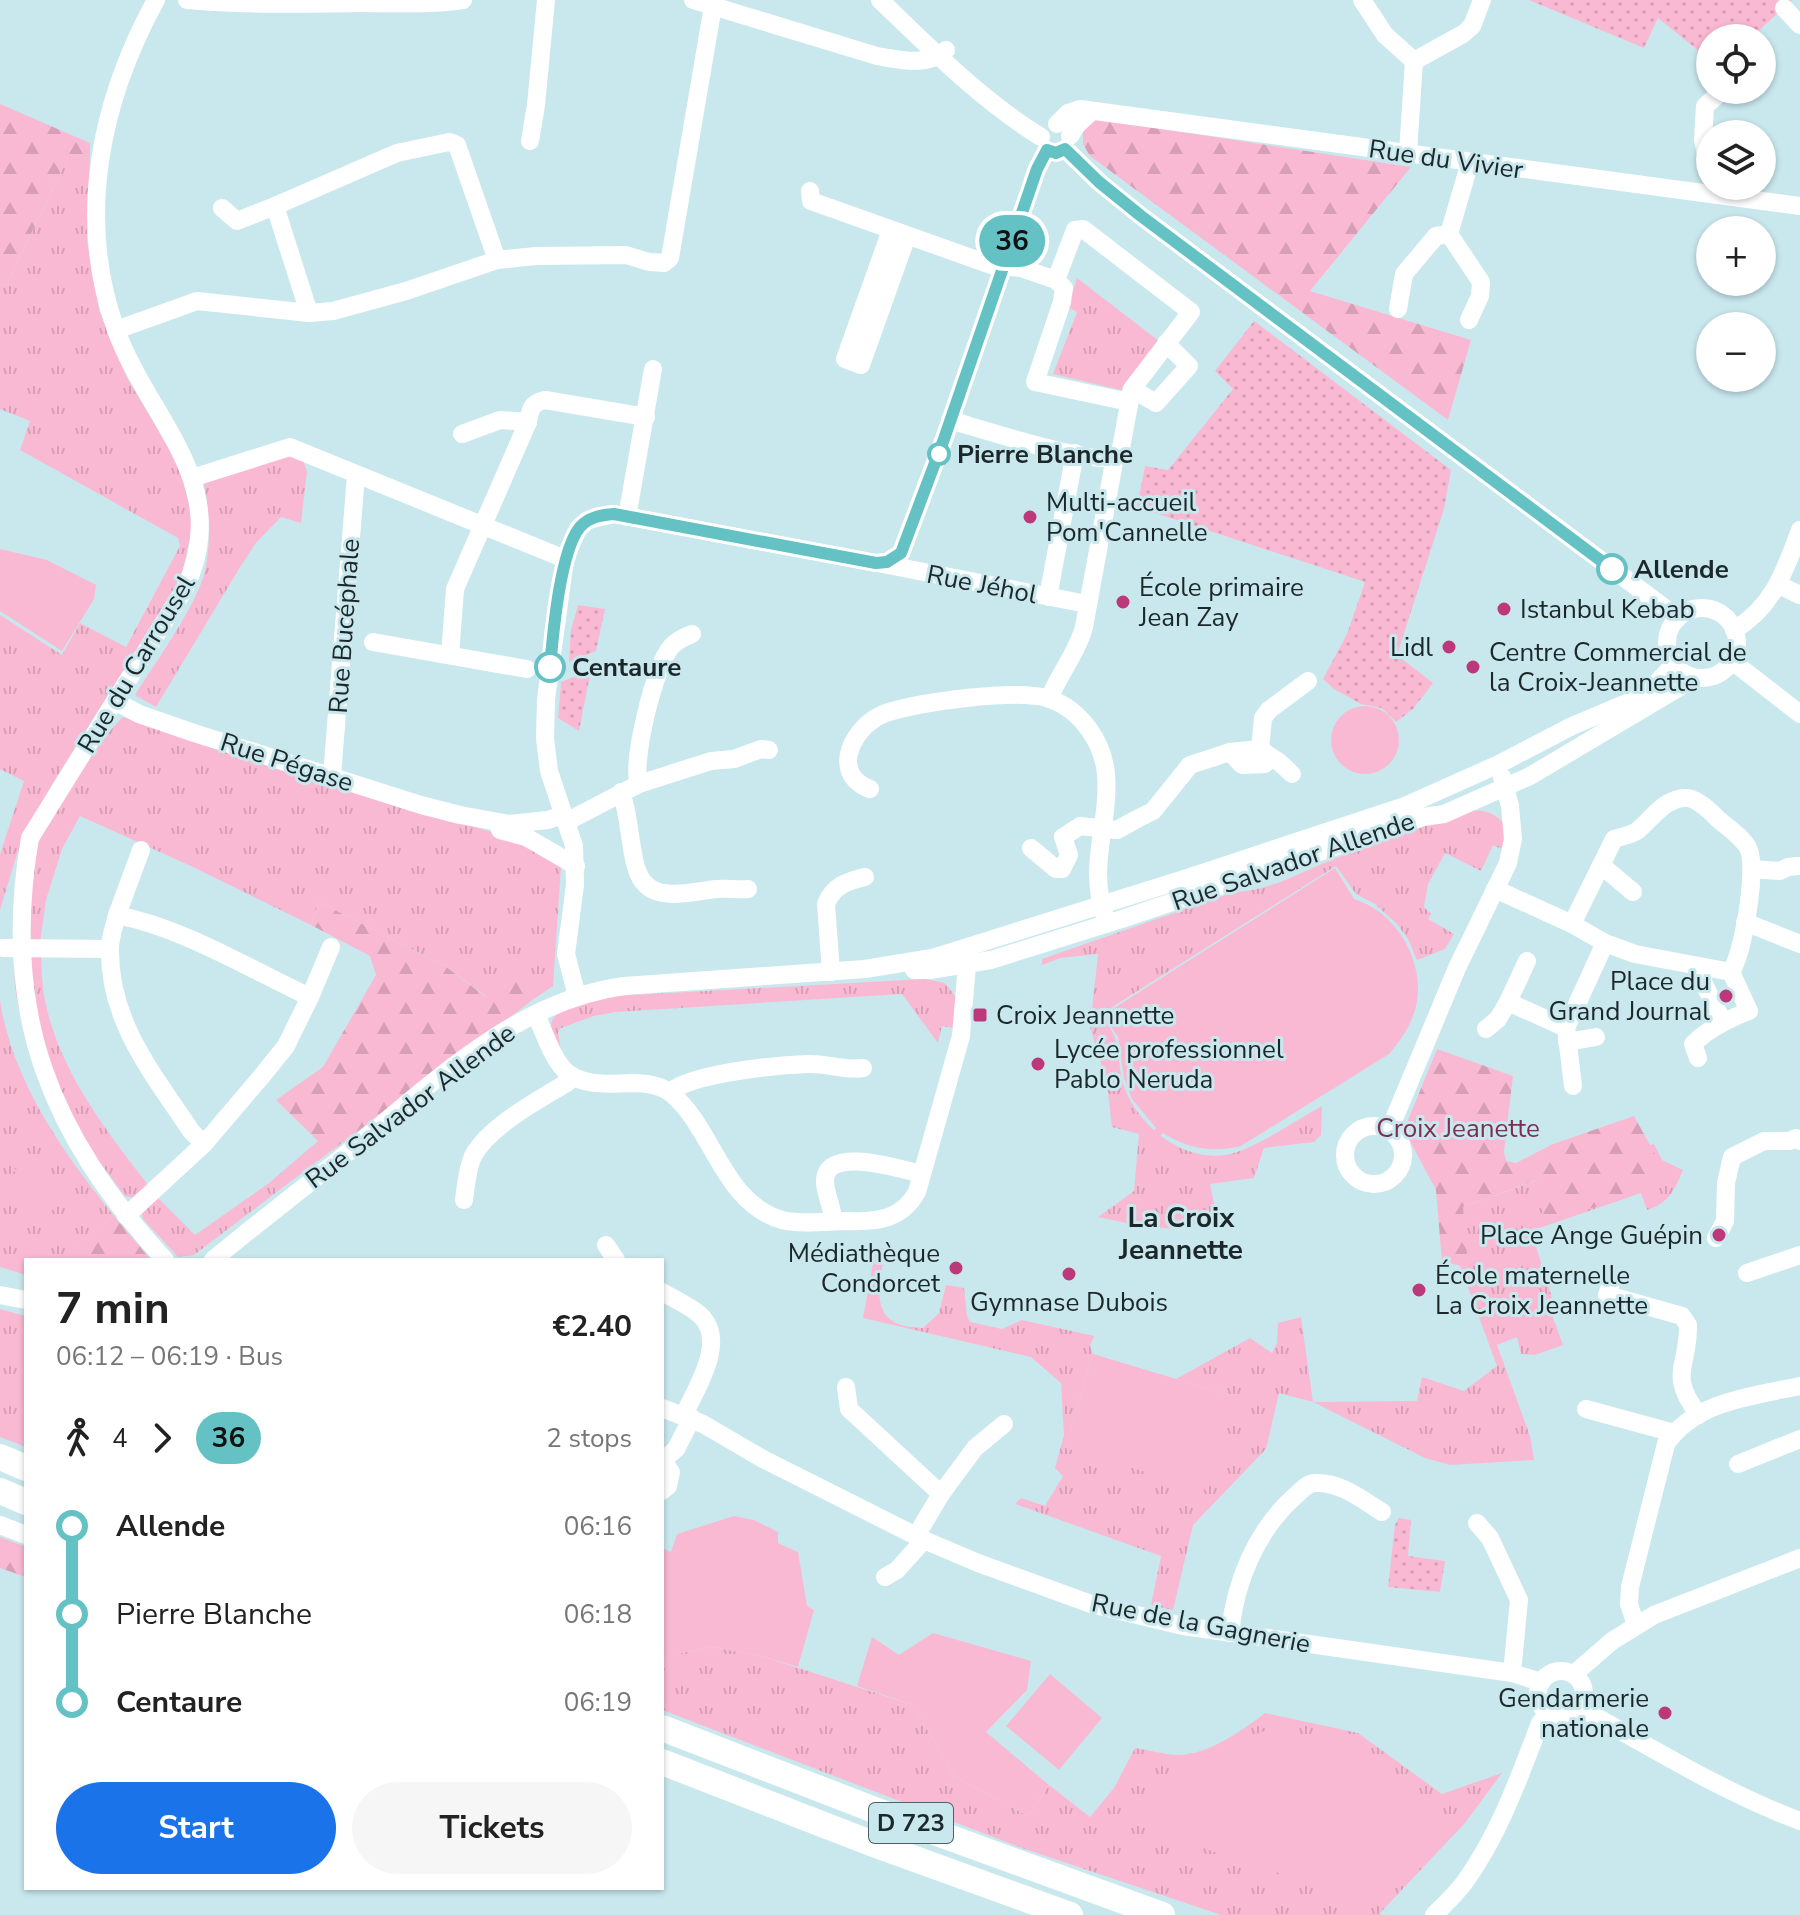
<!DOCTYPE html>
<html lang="en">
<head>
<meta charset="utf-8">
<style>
  body { margin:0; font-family:"Nunito Sans",sans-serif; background:#f6f6f6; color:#222; height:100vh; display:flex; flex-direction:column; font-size:30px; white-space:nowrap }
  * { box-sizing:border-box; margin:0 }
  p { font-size:26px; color:#767676 }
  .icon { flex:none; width:44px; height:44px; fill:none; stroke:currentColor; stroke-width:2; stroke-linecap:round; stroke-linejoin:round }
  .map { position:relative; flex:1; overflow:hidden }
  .panel { position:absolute; left:24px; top:1258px; width:640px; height:632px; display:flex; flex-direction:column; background:#fff; border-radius:0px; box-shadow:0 2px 6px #0004 }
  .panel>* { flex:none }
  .badge { padding:0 16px; border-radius:26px; font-size:28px; line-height:52px }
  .controls { position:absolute; left:1696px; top:24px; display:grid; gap:16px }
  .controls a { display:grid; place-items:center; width:80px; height:80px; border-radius:50%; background:#fff; box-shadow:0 2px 6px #0004; font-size:40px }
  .map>.badge { position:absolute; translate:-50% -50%; box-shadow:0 0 0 4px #fff }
  .legs { display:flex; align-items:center; gap:12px; height:88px; padding:0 32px; font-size:26px }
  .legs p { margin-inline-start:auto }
  .overview { display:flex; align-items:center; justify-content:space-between; height:136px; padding:0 32px }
  h1 { font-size:44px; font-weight:700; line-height:60px }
  .button { display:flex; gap:16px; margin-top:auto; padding:16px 32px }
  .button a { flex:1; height:92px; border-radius:48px; background:#1a73e8; color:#fff; font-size:32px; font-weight:700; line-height:92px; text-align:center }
  .button a+a { background:#f6f6f6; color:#222 }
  ul { padding:0 32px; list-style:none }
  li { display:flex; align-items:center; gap:28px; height:88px; font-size:30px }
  li i { display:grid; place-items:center; width:12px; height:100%; margin:0 10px; background:currentColor }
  li i::after { content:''; width:20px; height:20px; margin:-10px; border:6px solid; border-radius:50%; background:#fff }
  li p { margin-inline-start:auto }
  li:first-child i { background:linear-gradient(#0000 50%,currentColor 0) }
  li:last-child i { background:linear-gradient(currentColor 50%,#0000 0) }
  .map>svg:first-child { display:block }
  .grass { fill:url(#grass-tufts) }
  .forest { fill:url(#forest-firs) }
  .park { fill:url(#park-dots) }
  .garden { fill:#fab9d3 }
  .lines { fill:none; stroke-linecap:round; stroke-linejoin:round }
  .minor { stroke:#fff; stroke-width:18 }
  .highway { stroke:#fff; stroke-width:26 }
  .line-1-casing { stroke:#fff; stroke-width:18 }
  .line-1 { stroke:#65c2c4; stroke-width:12 }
  .stop-1-dot { fill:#fff; stroke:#65c2c4; stroke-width:4 }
  .poi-dot { fill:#bd387b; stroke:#c9e8ee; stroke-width:3 }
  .labels { text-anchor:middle; stroke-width:6; stroke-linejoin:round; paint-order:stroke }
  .shield { fill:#c9e8ee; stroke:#506165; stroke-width:2 }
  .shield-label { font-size:24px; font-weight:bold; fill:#1c272a }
  .street-label { font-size:26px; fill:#1c272a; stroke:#c9e8ee }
  .stop-label { font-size:26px; font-weight:bold; fill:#1c272a; stroke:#c9e8ee; text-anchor:start }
  .poi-label { font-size:26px; fill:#1c272a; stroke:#c9e8ee; text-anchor:start }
  .park-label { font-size:26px; fill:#7b2e52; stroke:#c9e8ee }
  .neighbourhood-label { font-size:28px; font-weight:bold; fill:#1c272a; stroke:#c9e8ee }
</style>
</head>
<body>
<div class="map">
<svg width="1800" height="1915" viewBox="0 0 1800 1915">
  <defs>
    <pattern id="grass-tufts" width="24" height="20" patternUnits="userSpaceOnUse" patternTransform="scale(2)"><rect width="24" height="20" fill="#fab9d3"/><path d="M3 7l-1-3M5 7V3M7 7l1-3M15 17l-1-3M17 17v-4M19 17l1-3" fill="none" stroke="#d69fb5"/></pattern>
    <pattern id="forest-firs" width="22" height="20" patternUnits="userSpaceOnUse" patternTransform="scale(2)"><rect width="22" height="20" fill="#fab9d3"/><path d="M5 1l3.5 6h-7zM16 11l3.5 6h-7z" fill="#d69fb5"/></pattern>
    <pattern id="park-dots" width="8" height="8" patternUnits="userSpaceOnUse" patternTransform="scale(2)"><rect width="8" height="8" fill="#fab9d3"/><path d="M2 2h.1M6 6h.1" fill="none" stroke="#d69fb5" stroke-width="1.8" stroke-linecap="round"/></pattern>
  </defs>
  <rect width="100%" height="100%" fill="#c9e8ee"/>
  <g class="grass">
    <polygon points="69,155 90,158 87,240 99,310 126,376 180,467 193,523 181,579 51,786 17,854 0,910 0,854 24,781 0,769 0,615 62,655 80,623 126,647 180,546 178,538 20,450 30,421 0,409 0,285 6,286"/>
    <polygon points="1077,278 1159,341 1121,390 1053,374 1077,312 1068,307"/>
    <path d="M292 454 303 460 307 472 301 523 281 517 255 544 239 569 156 707 135 695C155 663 197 605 205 571 211 542 210 513 204 484L207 478Z"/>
    <path d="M123 717 286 772 526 842 561 867 553 986 534 999 518 980 487 997 445 966 319 902 311 925 193 867 80 816 62 849 46 900 40 943 22 942C25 918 25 878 32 857 42 828 101 736 123 717Z"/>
    <path d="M1469 811C1486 809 1498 814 1507 828L1504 850 1493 845 1481 871 1445 853 1428 884 1424 907 1431 914 1428 919 1454 934 1445 949 1417 960 1408 939 1397 924 1375 904 1356 894 1336 866 1101 1014C1105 1021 1111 1028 1114 1035 1120 1047 1118 1072 1125 1089 1141 1130 1189 1166 1234 1153 1262 1144 1295 1121 1322 1106L1321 1135 1314 1142 1264 1148 1254 1178 1210 1184 1216 1213 1182 1229 1145 1227 1098 1217 1134 1191 1139 1134 1112 1127 1107 1084 1090 1027 1098 954 1061 958 1042 965V959L1234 892C1271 891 1300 872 1334 859 1378 842 1423 827 1469 811Z"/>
    <path d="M41 956C42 972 42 989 46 1005 61 1073 107 1132 149 1186L135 1198 125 1196C109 1174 92 1153 77 1131 55 1099 0 995 18 959Z"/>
    <path d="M925 979 945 983 956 997 954 1028 942 1026 938 1043 902 994 616 1012 594 1016 561 1028 558 1032 561 1052C558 1045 552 1036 551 1028 549 1009 584 1002 597 997Z"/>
    <path d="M0 1000C12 1081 64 1154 114 1216L72 1248 67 1260H26V1275L0 1267Z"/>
    <path d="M1654 1144 1662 1160 1683 1170C1674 1191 1669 1203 1647 1210L1641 1193 1531 1231 1556 1310 1551 1312 1563 1345 1535 1355 1521 1354 1517 1337 1497 1345 1530 1436 1534 1460 1450 1465 1425 1458 1313 1402 1279 1393 1266 1449 1193 1525 1173 1610 1151 1605 1161 1556 1015 1504 1021 1498 1045 1506 1063 1476 1055 1468 1064 1435 1061 1383 1031 1357 863 1318 876 1247 886 1249C882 1272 869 1310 896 1323 903 1327 915 1327 923 1328L939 1313 946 1285 964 1288 967 1316 970 1322 1002 1329 1022 1320 1094 1336 1090 1346 1093 1354 1065 1448 1233 1396 1176 1379 1250 1338 1272 1353 1277 1343 1278 1323 1301 1317 1313 1402 1417 1401 1422 1377 1464 1391 1497 1366 1444 1223 1463 1207 1538 1180Z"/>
    <polygon points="269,1183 278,1191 194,1255 178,1257 143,1219 142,1213 157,1197 195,1235"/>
    <polygon points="0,1309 26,1316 26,1447 0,1437"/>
    <path d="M712 1647 761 1656 913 1705 954 1776 1028 1816 1049 1785 1090 1817 1114 1788 1135 1748C1149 1750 1165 1755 1180 1755 1209 1754 1243 1730 1265 1713L1358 1733 1442 1794 1502 1773 1465 1823 1380 1913 1381 1915H1221L1022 1848 662 1710V1657Z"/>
  </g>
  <g class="forest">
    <polygon points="0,104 90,143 90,158 69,155 6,286 0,285"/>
    <polygon points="1097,119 1411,167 1310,291 1471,340 1448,420 1090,156 1083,144 1083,126"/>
    <polygon points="319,902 445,966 486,997 518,979 534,999 278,1191 269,1183 318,1141 276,1100 323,1067 376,975 370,956 311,925"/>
    <polygon points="1437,1049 1513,1076 1504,1152 1506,1161 1516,1163 1553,1144 1634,1116 1656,1156 1641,1192 1530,1228 1543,1211 1537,1180 1463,1207 1468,1267 1442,1262 1436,1190 1404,1130"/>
    <polygon points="114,1216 151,1260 67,1260 71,1248"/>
    <polygon points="0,1537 26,1547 26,1577 0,1568"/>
  </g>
  <g class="park">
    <polygon points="1529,0 1792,0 1751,38 1710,38 1710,60 1658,18 1644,48"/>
    <polygon points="1254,321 1451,470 1444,509 1397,655 1433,683 1413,709 1396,722 1382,708 1361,704 1334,689 1323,679 1347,634 1365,582 1137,507 1145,466 1168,470 1233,389 1215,371"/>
    <polygon points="578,605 605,609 596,651 569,662 571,630"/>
    <polygon points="591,670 579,731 558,718 561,682"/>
    <polygon points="1399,1518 1411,1520 1408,1556 1445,1561 1440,1592 1388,1587 1395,1525"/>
  </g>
  <g class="garden">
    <polygon points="0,549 47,560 96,585 94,599 62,651 0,611"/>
    <circle cx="1365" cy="740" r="34"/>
    <path d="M1335 868 1354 899C1398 912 1428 966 1415 1010 1410 1027 1400 1041 1389 1054L1241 1146C1213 1153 1188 1149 1163 1133L1152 1143 1148 1137 1156 1128 1132 1099 1124 1078 1118 1037 1103 1015Z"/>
    <polygon points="39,1156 65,1203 40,1217 14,1170"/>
    <polygon points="1093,1354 1233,1396 1206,1490 1065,1448"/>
    <polygon points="734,1516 754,1520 778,1532 778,1543 798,1552 807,1606 814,1610 798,1667 761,1656 712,1647 662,1657 662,1548 671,1552 677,1534"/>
    <polygon points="933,1633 1031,1661 1027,1690 986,1732 1049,1785 1028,1816 954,1776 913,1705 857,1686 872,1637 899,1655"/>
    <polygon points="1050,1674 1102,1718 1059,1770 1006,1726"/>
    <polygon points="1269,1729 1349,1747 1445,1822 1374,1905 1146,1829 1171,1768"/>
  </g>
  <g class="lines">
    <g class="minor">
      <path d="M156 0C101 100 76 216 115 327 147 419 236 484 184 590L30 838C0 1013 50 1134 165 1260"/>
      <path d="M187 0C243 5 301 4 358 3 393 3 429 5 463 0"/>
      <path d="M693 0 877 56C900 60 928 67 946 50"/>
      <path d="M880 0C930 48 982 101 1041 137"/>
      <polyline points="1362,0 1385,35 1414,61"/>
      <polyline points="1784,8 1800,25"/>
      <polyline points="1414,61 1463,34 1472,26 1482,0"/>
      <polyline points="1057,124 1068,113 1080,109 1800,206"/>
      <polyline points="1070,136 1076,126 1092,111"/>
      <polyline points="530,141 536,105 546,0"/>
      <polyline points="1065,149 1099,182 1141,216 1678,618"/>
      <polyline points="1408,152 1414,61"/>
      <polyline points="1710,173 1703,140 1705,106 1720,93"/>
      <path d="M810 191 811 201 991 265 1021 268 1056 280 1075 230 1083 229 1191 312 1132 389 1121 448 1115 457 1084 627C1077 653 1059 674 1049 699"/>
      <polyline points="222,208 237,221 275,206"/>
      <polyline points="891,230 845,359 861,365 907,236"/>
      <polyline points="1056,280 1064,288 1062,302 1035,382 1129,402"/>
      <polyline points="1398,309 1404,274 1436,236 1449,234"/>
      <polyline points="309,313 275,206 397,153 449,142 457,145 497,260"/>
      <polyline points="1469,320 1480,296 1481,282 1449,234 1470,162"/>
      <polyline points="116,330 197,301 309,313 333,311 406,291 497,260 536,256 626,255 649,262 664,263 670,258 713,6"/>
      <polyline points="1132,389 1156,403 1189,366 1166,343"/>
      <path d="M950 420C978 428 1094 466 1115 457"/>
      <polyline points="462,434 500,420 528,422"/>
      <polyline points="192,478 290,447 565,559"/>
      <polyline points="627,517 653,369"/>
      <polyline points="878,563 1087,604"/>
      <polyline points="1779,585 1800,595"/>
      <polyline points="1048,597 1075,453"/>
      <circle cx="1702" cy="643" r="35"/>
      <path d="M1734 630C1773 607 1785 571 1800 530"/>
      <polyline points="373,642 527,669"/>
      <path d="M450 655 455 589 528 422C530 410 531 403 545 400L646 417"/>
      <polyline points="1732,661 1800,714"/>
      <polyline points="117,702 139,714 194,733 421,805 460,815 509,824 548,820 563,815"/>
      <polygon points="1260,749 1271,757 1265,764 1242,765 1230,752"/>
      <polyline points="1260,749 1263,718 1269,710 1308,681"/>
      <polyline points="1271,757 1279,762 1292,774"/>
      <polyline points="332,776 356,475"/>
      <path d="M639 784C631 763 655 664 671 647 676 641 684 637 692 634"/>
      <path d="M870 789C828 773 854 724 886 713 920 702 1018 688 1050 699 1081 710 1103 742 1106 774 1110 823 1088 862 1104 914"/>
      <path d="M621 792C630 817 629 842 636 867 647 906 686 892 717 889 727 888 738 890 748 889"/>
      <polyline points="566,822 639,784 711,761 734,759 761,749 769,750"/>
      <polyline points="500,830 526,837 576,866"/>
      <polyline points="1031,848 1056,869 1062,869 1069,855 1063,837 1080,826 1117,830 1137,819 1153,811 1190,765 1230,752"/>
      <polyline points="1601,865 1633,892"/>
      <polyline points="1752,869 1780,871 1788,867 1798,866"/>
      <polyline points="1495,889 1572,924 1605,943 1635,954 1731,972"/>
      <polyline points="117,915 141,850"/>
      <polyline points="1745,922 1800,944"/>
      <path d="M1572 924 1614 839C1621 837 1630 835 1637 831 1652 819 1666 796 1688 798 1699 800 1711 812 1718 819 1728 828 1744 838 1749 850 1757 872 1743 953 1731 972"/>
      <polyline points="3,948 109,949"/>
      <polyline points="1702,967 1703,982 1723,1022"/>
      <polyline points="914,970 930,970 991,960 1125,918 1423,817 1444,814 1530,776 1695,678"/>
      <path d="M831 972 826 904C833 886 847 881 865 877"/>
      <polyline points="577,996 566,954 575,885 574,846 549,771 545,738 546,699 565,559 572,542 578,529 588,520 614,514 876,563 887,562 901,553 944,439 1037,169 1047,150"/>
      <polyline points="310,997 331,947"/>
      <polyline points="1508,1002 1527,961"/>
      <path d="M536 1014C561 1075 563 1087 632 1083 645 1083 661 1085 672 1094 714 1130 723 1203 782 1220 803 1225 828 1221 849 1221 878 1222 902 1219 917 1192L961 1036 967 965 965 954"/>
      <polyline points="1566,1028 1573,1086"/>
      <polyline points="1486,1029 1498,1019 1508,1002 1566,1028 1605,943"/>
      <polyline points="1567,1042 1596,1037"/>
      <path d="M1698 1058 1693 1044C1709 1028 1729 1019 1749 1011L1731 972"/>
      <path d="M670 1092C693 1073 777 1065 808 1064 827 1063 845 1071 863 1068"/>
      <circle cx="1374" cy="1155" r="29"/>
      <polyline points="1389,1131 1457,968 1508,863 1513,839 1510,806 1502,777"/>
      <path d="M464 1200C466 1186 467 1169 473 1156 489 1126 539 1100 568 1082L572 1077"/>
      <path d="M126 1216 204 1144 261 1077 286 1046 310 997C247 968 186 929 117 915 114 927 109 940 110 952 110 1023 154 1075 191 1131L204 1144"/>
      <path d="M833 1221C833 1208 826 1196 825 1183 823 1143 903 1170 922 1174"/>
      <polyline points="1716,1238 1725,1221 1726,1183 1732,1157 1764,1141 1790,1141 1796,1138 1800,1141"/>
      <polyline points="606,1245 616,1260"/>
      <path d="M213 1260C255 1225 298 1192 341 1158 426 1090 512 1001 624 986L865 969 932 958 977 944 1187 878 1405 806 1499 764 1572 726 1636 699 1652 688 1674 664"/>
      <polyline points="1747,1273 1800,1255"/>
      <path d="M1612 1280 1607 1295 1682 1316 1688 1325C1689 1367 1667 1374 1699 1415"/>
      <path d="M662 1292C674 1299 690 1306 700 1315 728 1341 696 1388 684 1415"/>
      <polyline points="0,1295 26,1300"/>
      <polyline points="846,1387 849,1409 941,1494 916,1536"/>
      <polyline points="662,1408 703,1424 763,1459 924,1540 978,1563 1091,1604 1183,1626 1512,1673 1541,1682"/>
      <polyline points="1586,1409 1674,1433"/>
      <polyline points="662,1459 671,1472 668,1486 662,1491"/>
      <polyline points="663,1460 676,1449 692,1418"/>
      <polyline points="1738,1464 1800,1439"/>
      <polyline points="941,1494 975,1448 1004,1424"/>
      <polyline points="1477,1523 1490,1538 1519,1600 1512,1673"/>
      <polyline points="0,1525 26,1535"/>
      <polyline points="885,1577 897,1570 924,1540"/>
      <path d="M1636 1625 1629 1604 1630 1587 1666 1444C1695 1401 1753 1396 1800 1386"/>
      <path d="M1230 1633C1235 1582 1256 1531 1295 1496 1301 1491 1307 1483 1315 1483 1341 1482 1361 1499 1382 1512"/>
      <circle cx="1561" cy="1694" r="23"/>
      <polyline points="1574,1674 1612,1641 1654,1615 1800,1558"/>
      <path d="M1580 1708C1653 1748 1722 1792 1800 1821"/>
      <path d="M1434 1915C1444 1905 1456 1894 1464 1883 1499 1835 1519 1778 1540 1723L1548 1713"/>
    </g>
    <g class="highway">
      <polyline points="0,1457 26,1468"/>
      <polyline points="0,1491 26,1502"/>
      <polyline points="662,1728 885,1814 1162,1915"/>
      <polyline points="662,1762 868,1842 1070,1915"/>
    </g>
  </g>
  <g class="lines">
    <g class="line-1-casing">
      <path id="line-1" d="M550 667C553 634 560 551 580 527 589 517 601 515 614 514L876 563 887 562 901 553 944 439 1037 169 1047 150 1056 153 1065 149 1099 182 1141 216 1612 569"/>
    </g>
    <use href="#line-1" class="line-1"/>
  </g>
  <g class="stop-1-dot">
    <circle cx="939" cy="454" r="10"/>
    <circle cx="1612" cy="569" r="14"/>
    <circle cx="550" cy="667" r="14"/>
  </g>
  <g class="poi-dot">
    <circle cx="1030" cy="517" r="8"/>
    <circle cx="1123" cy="602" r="8"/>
    <circle cx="1504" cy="609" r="8"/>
    <circle cx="1449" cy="647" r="8"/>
    <circle cx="1473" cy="667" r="8"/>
    <circle cx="1726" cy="996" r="8"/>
    <rect x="972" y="1007" width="16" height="16" rx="4"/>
    <circle cx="1038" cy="1064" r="8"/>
    <circle cx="1719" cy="1235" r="8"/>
    <circle cx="956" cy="1268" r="8"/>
    <circle cx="1069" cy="1274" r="8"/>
    <circle cx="1419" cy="1290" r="8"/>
    <circle cx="1665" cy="1713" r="8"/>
  </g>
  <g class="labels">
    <rect class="shield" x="869" y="1803" width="84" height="40" rx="6"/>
    <g class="shield-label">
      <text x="911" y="1831">D 723</text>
    </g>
    <g class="street-label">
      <text transform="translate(1446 159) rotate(8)" y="9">Rue du Vivier</text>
      <text transform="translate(982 584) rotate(11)" y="9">Rue Jéhol</text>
      <text transform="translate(344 626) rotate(-86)" y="9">Rue Bucéphale</text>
      <text transform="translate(136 664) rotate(-59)" y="9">Rue du Carrousel</text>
      <text transform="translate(287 762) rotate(18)" y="9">Rue Pégase</text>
      <text transform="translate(1293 861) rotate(-19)" y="9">Rue Salvador Allende</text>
      <text transform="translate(410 1106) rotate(-37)" y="9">Rue Salvador Allende</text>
      <text transform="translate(1201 1623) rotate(11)" y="9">Rue de la Gagnerie</text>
    </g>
    <g class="stop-label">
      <text x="957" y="463">Pierre Blanche</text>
      <text x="1634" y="578">Allende</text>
      <text x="572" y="676">Centaure</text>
    </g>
    <g class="poi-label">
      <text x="1046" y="511">Multi-accueil<tspan x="1046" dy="30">Pom'Cannelle</tspan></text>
      <text x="1139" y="596">École primaire<tspan x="1139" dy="30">Jean Zay</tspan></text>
      <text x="1520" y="618">Istanbul Kebab</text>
      <text x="1433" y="656" text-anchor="end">Lidl</text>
      <text x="1489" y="661">Centre Commercial de<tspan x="1489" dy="30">la Croix-Jeannette</tspan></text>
      <text x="1710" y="990" text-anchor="end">Place du<tspan x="1710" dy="30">Grand Journal</tspan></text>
      <text x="996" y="1024">Croix Jeannette</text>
      <text x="1054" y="1058">Lycée professionnel<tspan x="1054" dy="30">Pablo Neruda</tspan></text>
      <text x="1703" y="1244" text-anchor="end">Place Ange Guépin</text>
      <text x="940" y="1262" text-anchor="end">Médiathèque<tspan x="940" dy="30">Condorcet</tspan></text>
      <text x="1435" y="1284">École maternelle<tspan x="1435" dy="30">La Croix Jeannette</tspan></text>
      <text x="1069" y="1311" text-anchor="middle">Gymnase Dubois</text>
      <text x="1649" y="1707" text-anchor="end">Gendarmerie<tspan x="1649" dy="30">nationale</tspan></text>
    </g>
    <g class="park-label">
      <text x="1458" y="1137">Croix Jeanette</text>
    </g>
    <g class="neighbourhood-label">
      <text x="1181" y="1227">La Croix<tspan x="1181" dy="32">Jeannette</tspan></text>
    </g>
  </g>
</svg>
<div class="controls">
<a><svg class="icon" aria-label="locate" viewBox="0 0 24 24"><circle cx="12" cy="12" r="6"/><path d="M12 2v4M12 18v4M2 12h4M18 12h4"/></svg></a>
<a><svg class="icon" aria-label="layers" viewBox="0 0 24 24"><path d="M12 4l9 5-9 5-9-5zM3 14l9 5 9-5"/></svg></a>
<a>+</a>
<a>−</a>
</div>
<b class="badge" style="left:1012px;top:241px;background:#65c2c4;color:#111">36</b>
<section class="panel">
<div class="overview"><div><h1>7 min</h1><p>06:12 – 06:19 · Bus</p></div><b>€2.40</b></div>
<div class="legs"><svg class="icon" aria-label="walk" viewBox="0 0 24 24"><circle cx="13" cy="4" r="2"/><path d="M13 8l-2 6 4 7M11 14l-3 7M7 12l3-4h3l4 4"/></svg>4<svg class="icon" aria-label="forward" viewBox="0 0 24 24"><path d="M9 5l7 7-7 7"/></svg><b class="badge" style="background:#65c2c4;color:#111">36</b><p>2 stops</p></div>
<ul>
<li><i style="color:#65c2c4"></i><b>Allende</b><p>06:16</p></li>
<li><i style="color:#65c2c4"></i><span>Pierre Blanche</span><p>06:18</p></li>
<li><i style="color:#65c2c4"></i><b>Centaure</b><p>06:19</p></li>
</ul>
<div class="button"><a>Start</a><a>Tickets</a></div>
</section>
</div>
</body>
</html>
